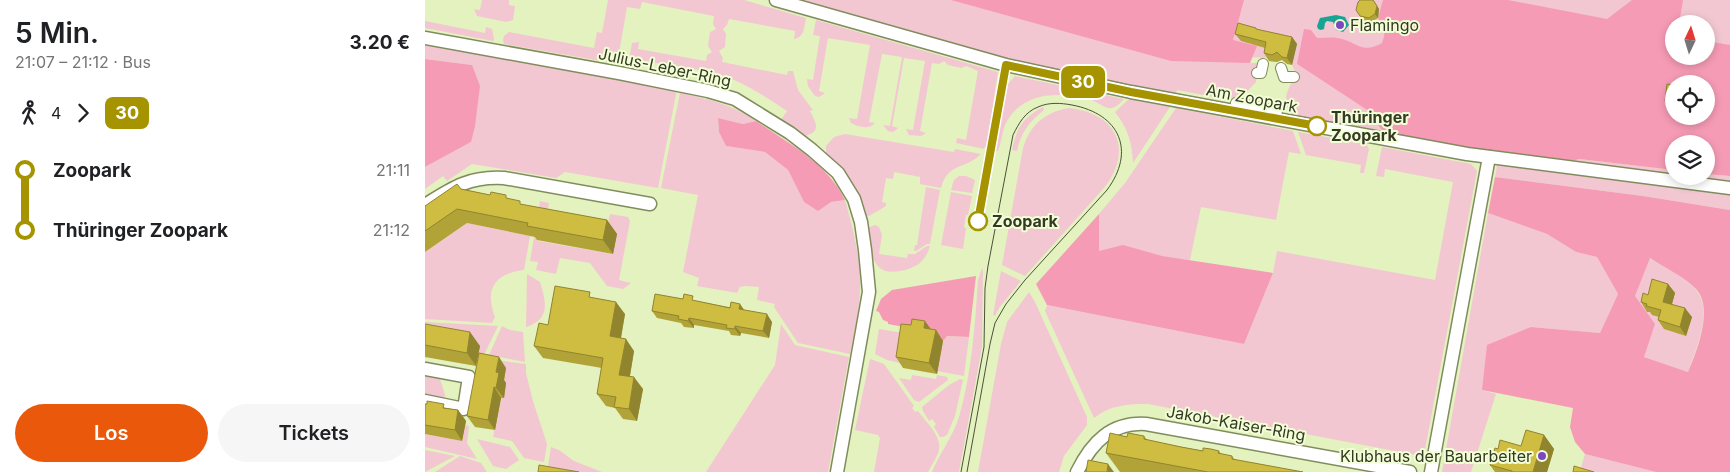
<!DOCTYPE html>
<html lang="de">
<head>
<meta charset="utf-8">
<style>
  body { margin:0; font-family:Inter,sans-serif; background:#f6f6f6; color:#202124; height:100vh; display:flex; flex-direction:column; font-size:19px; white-space:nowrap }
  * { box-sizing:border-box; margin:0 }
  p { font-size:16px; color:#757577 }
  .icon { flex:none; width:28px; height:28px; fill:none; stroke:currentColor; stroke-width:2; stroke-linecap:round; stroke-linejoin:round }
  .map { position:relative; flex:1; overflow:hidden }
  .details { display:flex; flex-direction:column; background:#fff; width:425px }
  .details>* { flex:none }
  .badge { padding:0 10px; border-radius:8px; font-size:18px; line-height:32px }
  .needle { width:32px; rotate:4deg }
  .fabs { position:absolute; left:1240px; top:15px; display:grid; gap:10px }
  .fabs a { display:grid; place-items:center; width:50px; height:50px; border-radius:50%; background:#fff; box-shadow:0 2px 8px #0003; font-size:25px }
  .map>.badge { position:absolute; translate:-50% -50%; box-shadow:0 0 0 2px #fff }
  .legs { display:flex; align-items:center; gap:8px; height:55px; padding:0 15px; font-size:16px }
  .legs p { margin-inline-start:auto }
  .head { display:flex; align-items:center; justify-content:space-between; height:85px; padding:0 15px }
  h1 { font-size:28px; font-weight:600; line-height:38px }
  .primary-button { display:flex; gap:10px; margin-top:auto; padding:10px 15px }
  .primary-button a { flex:1; height:58px; border-radius:30px; background:#ea580c; color:#fff; font-size:20px; font-weight:600; line-height:58px; text-align:center }
  .primary-button a+a { background:#f6f6f6; color:#202124 }
  ul { padding:0 15px; list-style:none }
  li { display:flex; align-items:center; gap:18px; height:60px; font-size:19px }
  li i { display:grid; place-items:center; width:8px; height:100%; margin:0 6px; background:currentColor }
  li i::after { content:''; width:12px; height:12px; margin:-6px; border:4px solid; border-radius:50%; background:#fff }
  li p { margin-inline-start:auto }
  li:first-child i { background:linear-gradient(#0000 50%,currentColor 0) }
  li:last-child i { background:linear-gradient(currentColor 50%,#0000 0) }
  main { display:flex; flex:1; min-height:0 }
  .map>svg:first-child { display:block }
  .green { fill:#f2c7d2; fill-rule:evenodd }
  .forest { fill:#f69bb6; fill-rule:evenodd }
  .water { fill:#18a492 }
  .lines { fill:none; stroke-linecap:round; stroke-linejoin:round }
  .pedestrian-casing { stroke:#808c5d; stroke-width:12 }
  .minor-casing { stroke:#808c5d; stroke-width:15 }
  .pedestrian { stroke:#fff; stroke-width:10 }
  .minor { stroke:#fff; stroke-width:12 }
  .tram { stroke:#4c523a; stroke-width:1 }
  .wall { fill:#b2a339 }
  .shaded-wall { fill:#91842e }
  .building { fill:#cfbd42; stroke:#91842e }
  .line-1-casing { stroke:#fff; stroke-width:11 }
  .line-1 { stroke:#a59400; stroke-width:8 }
  .poi-dot { fill:#7c47bf; stroke:#f2fed5; stroke-width:2 }
  .stop-1-dot { fill:#fff; stroke:#a59400; stroke-width:2.5 }
  .labels { text-anchor:middle; stroke-width:4; stroke-linejoin:round; paint-order:stroke }
  .poi-label { font-size:16px; fill:#343925; stroke:#f2fed5; text-anchor:start }
  .street-label { font-size:16px; fill:#343925; stroke:#f2fed5 }
  .stop-label { font-size:16px; font-weight:bold; fill:#343925; stroke:#f2fed5; text-anchor:start }
</style>
</head>
<body>
<main>
<section class="details">
<div class="head"><div><h1>5 Min.</h1><p>21:07 – 21:12 · Bus</p></div><b>3.20 €</b></div>
<div class="legs"><svg class="icon" aria-label="walk" viewBox="0 0 24 24"><circle cx="13" cy="4" r="2"/><path d="M13 8l-2 6 4 7M11 14l-3 7M7 12l3-4h3l4 4"/></svg>4<svg class="icon" aria-label="forward" viewBox="0 0 24 24"><path d="M9 5l7 7-7 7"/></svg><b class="badge" style="background:#a59400;color:#fff">30</b></div>
<ul>
<li><i style="color:#a59400"></i><b>Zoopark</b><p>21:11</p></li>
<li><i style="color:#a59400"></i><b>Thüringer Zoopark</b><p>21:12</p></li>
</ul>
<div class="primary-button"><a>Los</a><a>Tickets</a></div>
</section>
<div class="map">
<svg width="1305" height="472" viewBox="0 0 1305 472">
  <rect width="100%" height="100%" fill="#e3f2bf"/>
  <g class="green">
    <polygon points="57,0 84,0 84,5 90,6 88,20 81,22 52,16 49,9 55,10"/>
    <path d="M183 0H319L381 18C379 27 380 37 369 39L370 31 304 19 302 25 298 29 301 34 300 47 294 51 298 58 297 62 362 75 363 71H368L373 90 388 110 385 111C391 123 397 132 379 136L356 120 362 111C345 100 328 88 309 80 279 68 237 64 204 59L207 43 214 42 213 49 281 61 282 55 287 52 283 46 285 32 291 29 288 24 289 16 217 2 215 9 202 7 194 53 193 62 188 63 79 44 78 40 79 36 84 32 169 48 172 32 177 33Z"/>
    <path d="M370 0H1305V138L872 64 942 110 959 133 862 116 864 115C857 89 865 93 870 72L867 65 872 45 845 58 801 56 825 63H833L831 82 814 100 810 101 752 90 751 94 585 61ZM1249 24H1281V56H1249ZM1249 84H1281V116H1249Z"/>
    <path d="M391 20 573 72 562 143 559 149 531 143 532 138 541 140 553 71 541 66 536 68 523 65 519 61 514 64 507 63 495 131 501 133 496 136 484 135 481 129 488 130 500 61 479 58 467 126 473 128 468 132 463 131 458 125 465 126 477 57 457 54 444 122 450 123C444 130 433 127 426 123L424 118 432 119 445 45 403 38 394 91 400 93 394 97 390 96 383 86 382 79 388 80 395 36 388 35Z"/>
    <polygon points="0,21 60,33 61,27 67,29 69,39 68,41 0,28"/>
    <polygon points="0,42 252,89 233,188 140,172 131,178 47,164 22,181 18,176 0,189 0,167 46,142 47,65 0,59"/>
    <path d="M590 76 699 99C696 102 692 107 687 108 681 110 672 101 666 100 635 91 596 91 580 125 577 133 576 143 573 151H570L583 84Z"/>
    <path d="M255 93C284 99 306 104 331 121L318 124 293 118 294 132 301 146 340 152 363 170 379 202H407L420 200C428 229 437 262 435 292 434 313 429 334 425 354L373 343 349 307 350 304 332 300 334 287 320 286 315 287 312 293 272 286 274 278 258 272 273 195 236 188Z"/>
    <path d="M704 99 745 107 708 163C707 143 703 128 690 112Z"/>
    <path d="M618 107 619 110C604 122 596 132 592 151L587 150C592 128 597 118 618 107Z"/>
    <path d="M644 108C692 113 709 150 679 188L600 276 577 265 598 148C605 124 621 112 644 108Z"/>
    <polygon points="751,108 868,131 876,154 864,152 851,220 776,207 765,260 674,251 674,214 700,183"/>
    <polygon points="873,132 941,144 944,149 939,173 935,173 936,165 881,155"/>
    <path d="M420 134 529 152 530 149 556 154C540 170 523 162 516 188L495 184V177L469 172 468 179 461 178 457 202 461 203V206L444 216 439 215 401 155V146L409 137Z"/>
    <path d="M957 147 1046 164 1052 171 999 455 996 456 723 404C703 404 685 405 669 418L620 311 622 305 819 344 848 273 852 251 1010 280 1028 182 960 169 959 177 951 176Z"/>
    <polygon points="1074,154 1148,161 1154,159 1249,170 1249,176 1281,176 1281,174 1305,176 1305,210 1218,196 1070,177"/>
    <polygon points="534,176 541,176 550,180 547,193 526,190 529,180"/>
    <polygon points="501,187 515,190 505,244 502,244 491,251 489,251 490,245 492,245"/>
    <polygon points="526,192 547,196 543,215 541,215 539,227 541,228 538,249 516,245"/>
    <polygon points="115,201 124,203 121,221 113,241 188,254 181,232 185,214 203,217 205,221 194,280 206,283 198,289 182,286 165,263 135,258 131,274 111,270 113,262 105,261"/>
    <polygon points="1063,213 1122,234 1151,252 1172,257 1193,294 1175,333 1106,327 1057,390 1071,394 1046,472 1017,472"/>
    <path d="M42 223 105 236 99 270C70 273 59 289 70 317L67 323 0 319V252Z"/>
    <path d="M450 225 454 227 457 235 454 254 482 258 483 254H490L502 246H505C503 253 500 258 495 263 486 270 464 276 455 268 445 260 444 240 442 228Z"/>
    <path d="M1224 258C1236 265 1265 280 1272 291 1288 313 1271 349 1263 372L1219 357 1210 296Z"/>
    <path d="M558 268 557 347 534 472H507C515 453 528 436 534 417 547 372 550 325 553 280L556 271Z"/>
    <polygon points="576,271 596,281 574,308 570,316 568,315"/>
    <path d="M102 274 115 282C121 302 126 319 101 327Z"/>
    <polygon points="604,292 610,302 662,417 662,425 639,456 634,472 553,472 576,344 582,322"/>
    <polygon points="0,322 73,326 55,363 0,336"/>
    <polygon points="356,324 370,345 424,357 403,472 281,472 350,365"/>
    <polygon points="77,326 85,330 98,332 100,362 64,355"/>
    <polygon points="454,329 484,334 479,364 462,360 450,354"/>
    <polygon points="521,336 544,337 539,376 512,371 518,341"/>
    <polygon points="63,359 101,364 101,373 108,401 122,444 119,462 99,458 87,441 68,437 76,398"/>
    <path d="M445 359 459 364 489 406 487 408 490 412 493 411C500 421 517 436 514 450 512 457 507 465 503 472H449L455 438 453 435 430 430Z"/>
    <polygon points="0,370 14,376 20,395 19,403 0,400"/>
    <polygon points="487,375 511,379 512,375 522,377 523,380 494,402 489,400 474,378 486,380"/>
    <polygon points="535,379 538,380 530,416 522,435 518,437 515,437 509,427 511,424 507,419 504,421 498,411 497,407 524,385"/>
    <polygon points="40,425 44,426 42,443 52,459 0,447 0,434 37,441"/>
    <polygon points="52,439 85,447 94,460 81,469 68,466"/>
    <polygon points="126,447 134,450 149,461 177,472 122,472"/>
    <polygon points="0,450 30,456 0,472"/>
    <polygon points="1160,454 1231,472 1160,472 1155,471"/>
    <polygon points="35,456 56,463 62,472 10,472"/>
  </g>
  <g class="forest">
    <polygon points="526,0 819,0 808,40 832,46 825,63 746,61"/>
    <path d="M958 0H1083L1182 19 1207 0H1258L1254 24H1249V56H1281V41L1305 45V176L1281 174V144H1249V170L1154 159 1148 161 1074 154 959 133 942 110 872 64 879 29 886 30 892 38C899 38 906 37 912 38 933 41 935 55 957 43 961 33 960 26 953 18ZM1249 84H1281V116H1249Z"/>
    <polygon points="0,59 47,65 55,86 50,126 46,142 0,167"/>
    <path d="M293 118 318 124 331 121C363 143 403 164 420 200L406 202 393 211 379 202 363 170 340 152 301 146 294 132Z"/>
    <path d="M1070 177 1218 196 1305 210V472H1231L1160 454 1150 442 1145 427 1148 408 1057 390 1062 345 1106 327 1175 333 1193 294 1172 257 1151 252 1122 234 1063 213ZM1225 258C1240 268 1258 276 1271 289 1289 308 1272 351 1263 372L1219 357 1230 324 1210 296Z"/>
    <polygon points="674,214 674,251 698,245 737,256 848,273 819,344 622,305 611,284"/>
    <polygon points="551,276 544,337 522,336 518,341 507,332 463,324 463,322 458,320 454,312 451,311 456,299 467,290"/>
  </g>
  <polygon class="water" points="911,15 920,17 924,25 918,32 911,30 908,22 902,21 900,23 899,29 896,30 893,29 892,26 895,18"/>
  <g class="lines">
    <g class="pedestrian-casing">
      <g id="pedestrian">
        <polyline points="856,68 859,77 869,77"/>
        <polyline points="832,73 836,73 838,64"/>
        <polyline points="811,103 852,111"/>
      </g>
    </g>
    <g class="minor-casing">
      <g id="minor">
        <polyline points="351,0 581,65 706,92 1042,154 1305,188"/>
        <polyline points="0,38 194,73 283,91 310,99 365,133 387,150 413,173 429,199 436,222 440,250 444,292 412,472"/>
        <path d="M0 205C28 187 45 176 79 178L225 204"/>
        <polyline points="0,369 44,377 39,409 0,401"/>
        <path d="M652 472C667 442 686 422 721 424L985 472"/>
        <polyline points="1006,472 1064,157"/>
      </g>
    </g>
    <use href="#pedestrian" class="pedestrian"/>
    <use href="#minor" class="minor"/>
    <path class="tram" d="M536 472 559 347 560 288 563 266 588 135C594 123 600 112 613 107 624 102 636 103 647 105 695 114 711 151 682 190L600 280 581 304 570 323 565 344 542 472"/>
  </g>
  <g class="wall">
    <polygon points="948,0 954,9 953,18 946,22 938,20 931,10"/>
    <polygon points="832,30 867,37 872,44 867,65 862,64 857,60 852,62 844,61 839,53 840,48 816,41 810,34"/>
    <polygon points="1249,85 1249,109 1245,109 1240,101"/>
    <polygon points="36,189 84,199 98,205 182,220 192,234 188,254 112,240 110,237 42,223 0,252 0,206"/>
    <polygon points="1243,284 1250,293 1247,304 1267,317 1261,336 1239,329 1233,320 1234,317 1227,315 1225,312 1222,312 1216,302 1223,295"/>
    <polygon points="169,298 200,314 196,338 209,351 205,376 218,389 212,421 198,419 190,408 181,406 172,394 177,368 118,358 109,346"/>
    <polygon points="272,301 319,310 347,322 344,338 316,333 315,336 306,335 304,331 269,325 269,328 259,327 256,323 232,318 227,311"/>
    <polygon points="0,324 55,346 51,366 0,357"/>
    <polygon points="505,329 511,330 518,341 512,374 478,368 471,357"/>
    <polygon points="81,368 79,380 81,383 79,398 76,398 70,430 50,427 42,416"/>
    <polygon points="0,404 33,410 41,421 37,441 0,434"/>
    <polygon points="1119,435 1129,449 1122,472 1070,472 1065,465 1073,449 1096,446"/>
    <polygon points="719,436 722,440 778,451 794,451 796,454 807,456 810,460 878,472 695,472 681,453 702,437"/>
  </g>
  <g class="shaded-wall">
    <polygon points="952,6 954,9 953,18 950,14"/>
    <polygon points="867,37 872,44 867,65 862,58"/>
    <polygon points="182,220 192,234 188,254 178,240"/>
    <polygon points="1243,284 1250,293 1245,311 1238,302"/>
    <polygon points="191,302 200,314 194,348 185,336"/>
    <polygon points="315,304 320,311 314,309"/>
    <polygon points="1260,308 1267,317 1261,336 1255,327"/>
    <polygon points="342,314 347,322 344,338 338,331"/>
    <polygon points="264,318 269,325 269,328 263,321"/>
    <polygon points="500,321 508,332 499,328"/>
    <polygon points="310,326 316,333 315,336 310,329"/>
    <polygon points="511,330 518,341 512,374 504,363"/>
    <polygon points="45,332 55,346 51,366 42,353"/>
    <polygon points="201,339 209,351 203,387 194,375"/>
    <polygon points="74,357 81,368 79,380 81,383 79,398 71,388 71,372"/>
    <polygon points="209,377 218,389 212,421 204,409"/>
    <polygon points="69,387 76,398 70,430 63,420"/>
    <polygon points="33,410 41,421 37,441 30,430"/>
    <polygon points="1119,435 1129,449 1122,472 1108,472"/>
    <polygon points="683,464 689,472 682,472"/>
  </g>
  <g class="building">
    <polygon points="935,0 948,0 952,6 950,14 944,18 935,16 931,10 933,2"/>
    <polygon points="813,23 831,28 831,29 867,37 862,58 857,57 852,52 847,55 839,53 841,42 810,34"/>
    <polygon points="1242,84 1249,85 1249,102 1240,101"/>
    <polygon points="32,184 36,189 65,195 66,192 81,195 81,198 95,201 95,204 182,220 178,240 102,226 103,223 32,209 0,231 0,206"/>
    <polygon points="1227,279 1243,284 1238,302 1260,308 1255,327 1233,320 1236,310 1221,306 1222,304 1216,302 1218,293 1223,295"/>
    <polygon points="130,286 165,292 164,297 191,302 185,336 201,339 194,375 209,377 204,409 189,407 191,397 172,394 178,358 109,346 114,323 123,325"/>
    <polygon points="230,294 258,299 259,294 268,296 267,300 305,308 306,302 315,304 314,309 342,314 338,331 310,326 310,329 301,328 302,325 264,318 263,321 253,319 254,316 227,311"/>
    <polygon points="487,319 500,321 499,328 511,330 504,363 471,357 476,324 486,325"/>
    <polygon points="0,324 45,332 42,353 0,345"/>
    <polygon points="54,353 74,357 71,372 74,373 71,388 69,387 63,420 42,416"/>
    <polygon points="2,401 19,404 18,408 33,410 30,430 0,425 0,404 2,404"/>
    <polygon points="1101,430 1119,435 1108,472 1087,472 1087,471 1065,465 1070,448 1073,449 1075,440 1096,446"/>
    <polygon points="685,433 702,437 703,433 719,436 719,439 756,447 778,451 778,448 786,449 794,451 793,453 807,456 807,459 878,472 783,472 681,453"/>
    <polygon points="663,460 683,464 682,472 661,472"/>
    <polygon points="114,465 154,472 113,472"/>
    <polygon points="1149,466 1169,472 1148,472"/>
  </g>
  <g class="lines">
    <g class="line-1-casing">
      <polyline id="line-1" points="553,221 581,65 706,92 892,126"/>
    </g>
    <use href="#line-1" class="line-1"/>
  </g>
  <g class="poi-dot">
    <circle cx="915" cy="25" r="5"/>
    <circle cx="1117" cy="456" r="5"/>
  </g>
  <g class="stop-1-dot">
    <circle cx="892" cy="126" r="9"/>
    <circle cx="553" cy="221" r="9"/>
  </g>
  <g class="labels">
    <g class="poi-label">
      <text x="925" y="31">Flamingo</text>
      <text x="1107" y="462" text-anchor="end">Klubhaus der Bauarbeiter</text>
    </g>
    <g class="street-label">
      <text transform="translate(240 67) rotate(12)" y="6">Julius-Leber-Ring</text>
      <text transform="translate(827 98) rotate(11)" y="6">Am Zoopark</text>
      <text transform="translate(811 423) rotate(10)" y="6">Jakob-Kaiser-Ring</text>
    </g>
    <g class="stop-label">
      <text x="906" y="123">Thüringer<tspan x="906" dy="18">Zoopark</tspan></text>
      <text x="567" y="227">Zoopark</text>
    </g>
  </g>
</svg>
<div class="fabs">
<a><svg class="needle" viewBox="-14 -14 28 28"><path d="M0-13l5 13h-10z" fill="#e53935"/><path d="M0 13l5-13h-10z" fill="#757577"/></svg></a>
<a><svg class="icon" aria-label="locate" viewBox="0 0 24 24"><circle cx="12" cy="12" r="6"/><path d="M12 2v4M12 18v4M2 12h4M18 12h4"/></svg></a>
<a><svg class="icon" aria-label="layers" viewBox="0 0 24 24"><path d="M12 4l9 5-9 5-9-5zM3 14l9 5 9-5"/></svg></a>
</div>
<b class="badge" style="left:658px;top:82px;background:#a59400;color:#fff">30</b>
</div>
</main>
</body>
</html>
